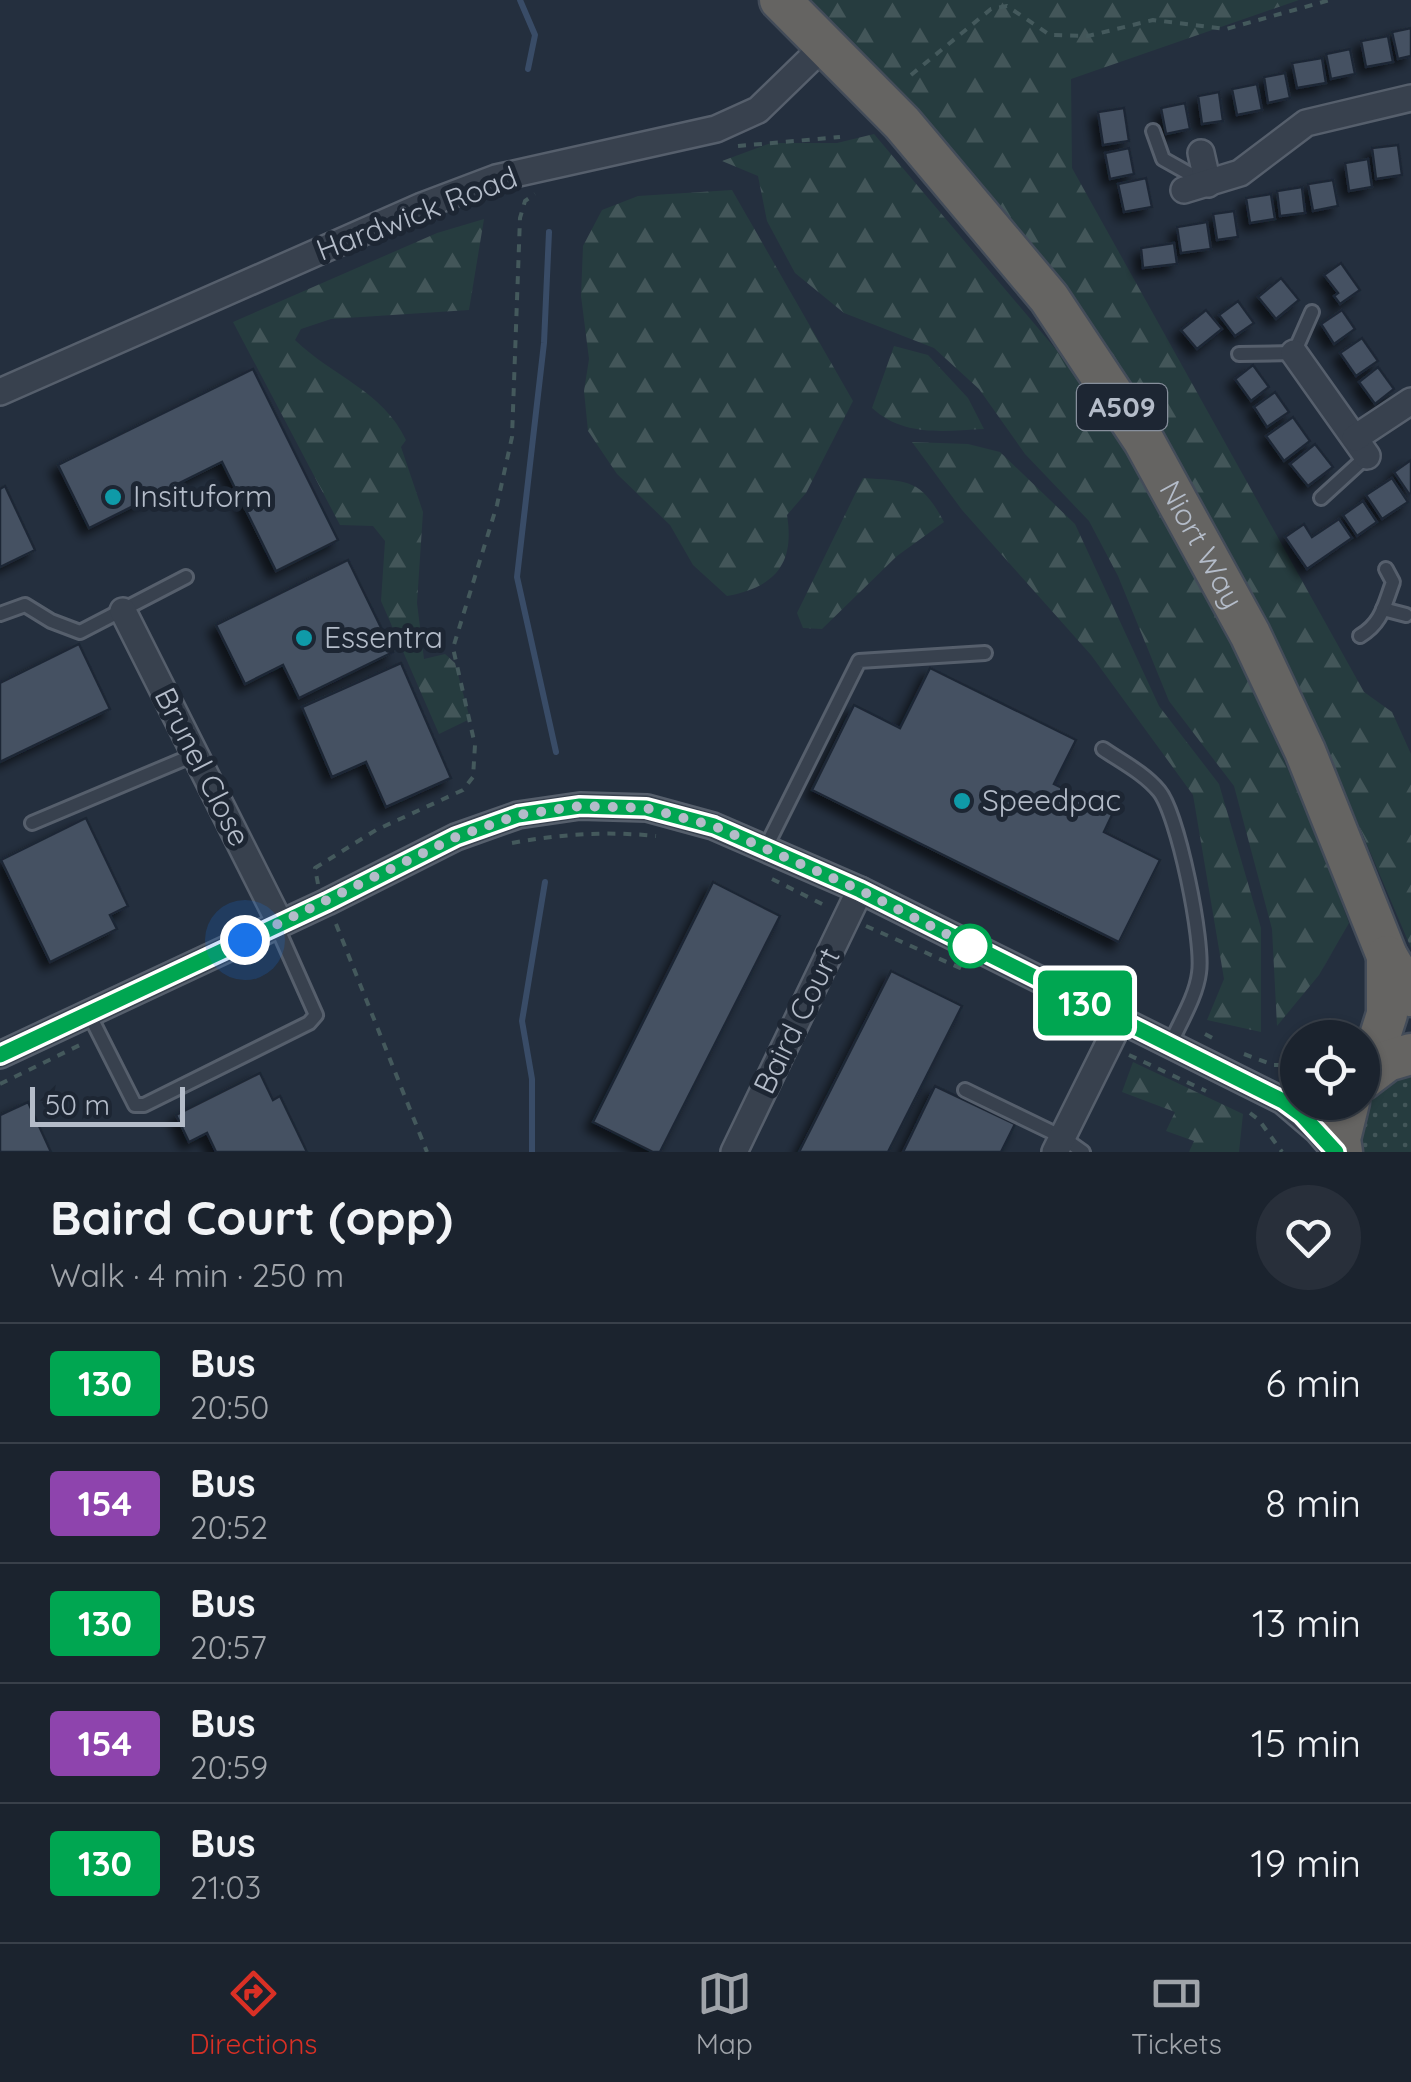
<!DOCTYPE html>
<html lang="en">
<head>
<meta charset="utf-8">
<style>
  body { margin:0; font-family:Quicksand,sans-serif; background:#282f3a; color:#f1f3f6; height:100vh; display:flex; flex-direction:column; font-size:38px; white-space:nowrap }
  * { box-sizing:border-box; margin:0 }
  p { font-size:32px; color:#a0a4aa }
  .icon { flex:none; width:55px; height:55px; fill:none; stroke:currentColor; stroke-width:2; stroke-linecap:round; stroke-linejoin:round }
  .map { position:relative; height:1152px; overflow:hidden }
  .side { display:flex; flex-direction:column; background:#1b232e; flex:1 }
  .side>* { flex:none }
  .badge { padding:0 20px; border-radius:8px; font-size:35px; line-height:65px }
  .fabs { position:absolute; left:1280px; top:1020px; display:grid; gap:20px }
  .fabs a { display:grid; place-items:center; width:100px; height:100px; border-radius:50%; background:#1b232e; box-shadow:0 2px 8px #0004,0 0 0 2px #39404a; font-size:50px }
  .scale { position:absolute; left:30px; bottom:25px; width:155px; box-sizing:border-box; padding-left:10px; border:5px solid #b4bcc9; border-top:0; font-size:28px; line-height:35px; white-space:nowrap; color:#b4bcc9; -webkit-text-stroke:8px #1d2633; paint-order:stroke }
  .you { position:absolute; width:50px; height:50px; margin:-25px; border:8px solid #fff; border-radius:50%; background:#1a73e8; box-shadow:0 0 0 15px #1a73e833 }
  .map>.badge { position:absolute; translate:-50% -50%; box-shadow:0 0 0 5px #fff }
  .round { display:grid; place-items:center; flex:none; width:105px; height:105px; border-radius:52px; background:#282f3a }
  .head { display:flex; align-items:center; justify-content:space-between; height:170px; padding:0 50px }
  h1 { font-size:48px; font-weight:800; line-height:75px }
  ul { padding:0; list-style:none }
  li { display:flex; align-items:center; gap:30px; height:120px; padding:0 50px; border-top:2px solid #39404a }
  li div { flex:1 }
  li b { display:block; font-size:38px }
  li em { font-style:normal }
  li .badge { min-width:110px; font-weight:700; text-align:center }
  .tabs { display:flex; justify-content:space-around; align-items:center; height:140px; border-top:2px solid #39404a; background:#1b232e; font-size:28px; color:#a0a4aa }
  .tabs a { display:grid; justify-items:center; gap:5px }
  .tabs .selected { color:#d93025 }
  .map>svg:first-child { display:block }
  .green { fill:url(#green-dots) }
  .forest { fill:url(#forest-firs) }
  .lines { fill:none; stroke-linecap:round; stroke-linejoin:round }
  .stream { stroke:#394c67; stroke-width:6 }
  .building { fill:#455162; stroke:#1f2835; stroke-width:2.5; filter:url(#shadow) }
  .service-casing { stroke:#565f6c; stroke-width:18 }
  .minor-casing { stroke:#565f6c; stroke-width:30 }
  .trunk-casing { stroke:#434c59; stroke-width:45 }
  .path { stroke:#44595c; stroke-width:4; stroke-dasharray:8 8; stroke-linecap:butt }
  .service { stroke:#38414e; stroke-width:12 }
  .minor { stroke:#38414e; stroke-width:25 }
  .trunk { stroke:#656462; stroke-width:40 }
  .line-casing { stroke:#fff; stroke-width:22 }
  .line { stroke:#00a651; stroke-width:15 }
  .walk { stroke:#b4bcc9; stroke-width:10; stroke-dasharray:0 18 }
  .culture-dot { fill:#0f9aa8; stroke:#1d2633; stroke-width:4 }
  .stop-dot { fill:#fff; stroke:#00a651; stroke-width:5 }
  .labels { text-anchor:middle; stroke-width:10; stroke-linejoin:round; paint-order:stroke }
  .shield { fill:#1d2633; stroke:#878f9c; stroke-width:2.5 }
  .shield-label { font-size:28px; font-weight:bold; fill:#b4bcc9 }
  .street-label { font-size:30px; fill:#b4bcc9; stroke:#1d2633 }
  .poi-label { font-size:30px; fill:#b4bcc9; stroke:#1d2633; text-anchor:start }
</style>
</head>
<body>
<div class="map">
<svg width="1411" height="1152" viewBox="0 0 1411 1152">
  <defs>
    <pattern id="green-dots" width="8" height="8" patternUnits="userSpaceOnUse" patternTransform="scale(2.5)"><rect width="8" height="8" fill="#263c3f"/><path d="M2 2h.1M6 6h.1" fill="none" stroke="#435659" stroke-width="1.8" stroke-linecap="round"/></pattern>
    <pattern id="forest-firs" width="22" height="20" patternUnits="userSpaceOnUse" patternTransform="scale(2.5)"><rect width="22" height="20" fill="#263c3f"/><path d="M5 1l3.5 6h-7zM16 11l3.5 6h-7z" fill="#435659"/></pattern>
    <filter id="shadow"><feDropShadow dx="-7" dy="7" stdDeviation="5" flood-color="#0009"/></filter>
  </defs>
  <rect width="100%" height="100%" fill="#242f3e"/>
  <polygon class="green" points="1411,1066 1411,1152 1351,1152 1358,1104"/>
  <g class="forest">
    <polygon points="807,0 1299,0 1071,79 1072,168 1364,692 1392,712 1411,754 1411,948 1325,746 1210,522"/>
    <polygon points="874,134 1086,385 1211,591 1318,839 1349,923 1319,975 1277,1026 1272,929 1234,786 1169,701 1118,576 1089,521 1025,454 979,389 934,348 844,313 795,273 767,221 758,176 722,161 771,143 837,143"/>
    <path d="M732 190 853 401 806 493 787 515C795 564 775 587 727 596L693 565 670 525 617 474 588 431 584 391 589 359 581 296 583 246 602 210 638 196Z"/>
    <path d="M484 219 469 310 331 319 301 329 295 340C332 376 383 391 406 440L401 447 423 512 417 603 424 659 445 654 455 663 470 719 439 734 381 601 385 541 373 526 340 525 233 322 437 233Z"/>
    <path d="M894 346 928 355 968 398 984 429C943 431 904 437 872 408Z"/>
    <polygon points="912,442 968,444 1000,452 1075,524 1159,706 1219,784 1261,928 1261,1032 1207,1020 1224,979 1193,795 1091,655 962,510"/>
    <path d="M863 478C909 481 921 479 944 522L897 556 822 629 803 628 797 613Z"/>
    <polygon points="1133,1062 1243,1114 1239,1152 1189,1152 1194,1141 1166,1131 1175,1112 1122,1092"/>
  </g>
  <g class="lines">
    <g class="stream">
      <polyline points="520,0 535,35 528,69"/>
      <polyline points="549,232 544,343 517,577 556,752"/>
      <polyline points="532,1152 532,1079 522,1021 545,882"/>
    </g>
  </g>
  <g class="building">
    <polygon points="1411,28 1411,56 1398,59 1392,32"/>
    <polygon points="1388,36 1393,62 1366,67 1361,41"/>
    <polygon points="1350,49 1355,74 1331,79 1326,54"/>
    <polygon points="1322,58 1326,83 1297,88 1292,63"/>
    <polygon points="1285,73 1290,98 1268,103 1264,77"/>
    <polygon points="1257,84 1262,110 1237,115 1232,89"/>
    <polygon points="1219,92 1223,121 1202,124 1198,96"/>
    <polygon points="1185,103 1190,129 1166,134 1161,108"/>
    <polygon points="1124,108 1129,141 1103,145 1098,112"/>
    <polygon points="1398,145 1402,175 1376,179 1372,148"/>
    <polygon points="1129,148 1134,174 1110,179 1105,153"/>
    <polygon points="1368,159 1372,187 1349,191 1345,163"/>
    <polygon points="1146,178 1152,207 1124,212 1118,184"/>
    <polygon points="1333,180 1338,206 1313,211 1308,184"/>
    <polygon points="1302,187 1305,213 1280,216 1277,191"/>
    <polygon points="1271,194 1275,219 1250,223 1246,198"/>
    <polygon points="1234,211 1238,237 1217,240 1213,214"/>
    <polygon points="1207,222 1211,249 1181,253 1177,227"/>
    <polygon points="1174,243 1177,264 1143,268 1141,248"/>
    <polygon points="1341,263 1360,290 1340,304 1334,296 1338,293 1324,275"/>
    <polygon points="1281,278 1299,300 1276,319 1258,297"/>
    <polygon points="1238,301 1254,323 1235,336 1219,315"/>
    <polygon points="1206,310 1222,329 1197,349 1181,330"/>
    <polygon points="1342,310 1355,329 1334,344 1321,324"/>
    <polygon points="1362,338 1378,361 1356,376 1340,353"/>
    <polygon points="1253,365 1269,387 1251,401 1235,379"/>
    <polygon points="1378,367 1394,389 1375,404 1359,382"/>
    <polygon points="253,369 338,540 276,571 222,462 89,528 58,465"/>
    <polygon points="1275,392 1289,412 1267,427 1254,407"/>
    <polygon points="1293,417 1310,441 1284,461 1266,436"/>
    <polygon points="1315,444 1333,467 1308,486 1290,464"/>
    <polygon points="1411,460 1411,493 1409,494 1394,472"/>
    <polygon points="1392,478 1408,502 1382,519 1366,495"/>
    <polygon points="5,486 35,550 0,567 0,489"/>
    <polygon points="1363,501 1377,522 1357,536 1343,515"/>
    <polygon points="1339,519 1352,538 1307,569 1285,537 1304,524 1312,537"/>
    <polygon points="348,560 393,652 299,698 283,665 245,684 216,625"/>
    <polygon points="79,644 110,709 0,762 0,683"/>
    <polygon points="401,663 451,778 386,807 366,762 332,777 302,707"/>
    <polygon points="930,668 1076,740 1054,784 1113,813 1104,832 1160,860 1119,942 812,790 854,705 900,728"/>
    <polygon points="86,818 128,906 110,915 117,929 50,962 1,860"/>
    <polygon points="713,882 780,916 660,1152 653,1152 593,1122"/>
    <polygon points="891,971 962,1006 888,1152 799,1152"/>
    <polygon points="260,1073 273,1100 280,1096 307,1152 216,1152 207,1133 189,1142 176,1115"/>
    <polygon points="935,1086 1015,1124 1001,1152 903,1152"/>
    <polygon points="28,1102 51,1152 0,1152 0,1115"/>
  </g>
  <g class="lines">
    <g class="service-casing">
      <g id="service">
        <polyline points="1153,131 1163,159 1204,182"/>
        <polyline points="1239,354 1294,353 1312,312"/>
        <polyline points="1321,498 1367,456"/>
        <polyline points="1383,609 1406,615"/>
        <polyline points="0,614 25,605 51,621 80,632 186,577"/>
        <path d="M1360 636C1382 623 1384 606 1393 582L1386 569"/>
        <path d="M1103 749C1122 762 1144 773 1159 791 1178 814 1204 942 1199 973 1196 997 1180 1022 1170 1045"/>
        <polyline points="32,823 196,754"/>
        <polyline points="765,849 859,661 985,653"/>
        <polyline points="88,1012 135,1105 144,1105 309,1023 316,1015 276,925"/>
        <polyline points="965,1090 1062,1137 1083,1152"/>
      </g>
    </g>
    <g class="minor-casing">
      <g id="minor">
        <polyline points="1201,153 1208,184"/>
        <polyline points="1184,190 1240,173 1306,123 1411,98"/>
        <polyline points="1294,353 1367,456"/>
        <polyline points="0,392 422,206 496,178 716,129 758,110 826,44"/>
        <polyline points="1355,438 1411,401"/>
        <polyline points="123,611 280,923"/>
        <polyline points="0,1055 327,902 456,837 518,815 580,806 647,808 713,826 860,890 1283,1101 1317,1130 1336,1152"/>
        <polyline points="734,1152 860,890"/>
        <polyline points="1055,1152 1120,1021"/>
      </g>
    </g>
    <g class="trunk-casing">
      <g id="trunk">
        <path id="s1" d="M780 0 902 123 1049 298 1144 441 1250 634 1305 751 1387 956 1411 996"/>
        <polyline points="1368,1074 1387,1014 1387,956"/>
        <polyline points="1362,1080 1387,1061 1411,1054"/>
        <polyline points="1342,1152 1340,1139 1349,1102"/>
      </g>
    </g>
    <g class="path">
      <polyline points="911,75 991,9 1007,6 1050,35 1088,36 1153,20 1226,29 1330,0"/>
      <polyline points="738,146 840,137"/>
      <path d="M512 843C561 834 607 831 656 836"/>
      <polyline points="772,879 826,906"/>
      <polyline points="318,884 315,868 376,830 463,790 473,777 475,745 453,648 497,505 512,437 520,218 525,201 535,194"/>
      <polyline points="336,924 427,1152"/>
      <polyline points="866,926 967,971"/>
      <polyline points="1056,1015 1087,1033"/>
      <polyline points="1205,1034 1218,1041"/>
      <polyline points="1244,1054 1274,1065 1298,1065"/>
      <polyline points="1129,1055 1206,1091"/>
      <polyline points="0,1084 86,1042"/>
      <polyline points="1250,1113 1259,1120 1282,1152"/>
    </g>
    <use href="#service" class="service"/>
    <use href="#minor" class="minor"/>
    <use href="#trunk" class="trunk"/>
  </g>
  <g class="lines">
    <g class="line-casing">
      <polyline id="line" points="0,1055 327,902 456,837 518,815 580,806 646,808 714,826 860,890 1283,1101 1302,1115 1336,1152"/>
    </g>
    <use href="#line" class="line"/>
    <polyline class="walk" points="245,940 456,837 518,815 580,806 646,808 714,826 860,890 970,946"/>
  </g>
  <g class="culture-dot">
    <circle cx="113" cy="497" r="10"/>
    <circle cx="304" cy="638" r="10"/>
    <circle cx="962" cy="801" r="10"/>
  </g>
  <circle class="stop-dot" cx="970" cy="946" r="20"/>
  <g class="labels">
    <rect class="shield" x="1077" y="384" width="90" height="46" rx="8"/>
    <g class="shield-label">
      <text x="1122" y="417">A509</text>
    </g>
    <g class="street-label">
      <text transform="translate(417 214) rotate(-21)" y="10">Hardwick Road</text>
      <text dy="10" stroke="none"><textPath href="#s1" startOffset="692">Niort Way</textPath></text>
      <text transform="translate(202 767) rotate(63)" y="10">Brunel Close</text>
      <text transform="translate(797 1021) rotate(-64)" y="10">Baird Court</text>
    </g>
    <g class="poi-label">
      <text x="133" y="507">Insituform</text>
      <text x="324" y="648">Essentra</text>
      <text x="982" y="811">Speedpac</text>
    </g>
  </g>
</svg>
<div class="fabs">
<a><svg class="icon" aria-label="locate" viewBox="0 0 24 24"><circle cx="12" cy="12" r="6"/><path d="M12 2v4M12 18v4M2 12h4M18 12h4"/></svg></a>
</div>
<div class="scale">50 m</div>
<div class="you" style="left:245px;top:940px"></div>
<b class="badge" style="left:1085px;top:1003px;background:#00a651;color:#fff">130</b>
</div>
<section class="side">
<div class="head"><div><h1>Baird Court (opp)</h1><p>Walk · 4 min · 250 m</p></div><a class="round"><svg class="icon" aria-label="heart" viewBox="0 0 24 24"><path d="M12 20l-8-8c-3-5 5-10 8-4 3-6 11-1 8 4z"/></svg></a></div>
<ul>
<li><span class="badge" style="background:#00a651;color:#fff">130</span><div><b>Bus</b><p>20:50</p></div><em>6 min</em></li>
<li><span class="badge" style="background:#8e44ad;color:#fff">154</span><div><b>Bus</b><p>20:52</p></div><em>8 min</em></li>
<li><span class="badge" style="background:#00a651;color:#fff">130</span><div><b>Bus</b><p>20:57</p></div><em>13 min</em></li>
<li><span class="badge" style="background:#8e44ad;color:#fff">154</span><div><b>Bus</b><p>20:59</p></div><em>15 min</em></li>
<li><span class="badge" style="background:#00a651;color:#fff">130</span><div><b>Bus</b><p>21:03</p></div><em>19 min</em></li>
</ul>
</section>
<nav class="tabs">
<a class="selected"><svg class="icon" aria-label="directions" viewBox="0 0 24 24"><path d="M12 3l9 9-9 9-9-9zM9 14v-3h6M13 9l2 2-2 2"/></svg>Directions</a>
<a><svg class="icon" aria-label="map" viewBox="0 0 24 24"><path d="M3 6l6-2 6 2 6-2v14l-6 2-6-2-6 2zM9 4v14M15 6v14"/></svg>Map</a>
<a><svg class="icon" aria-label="tickets" viewBox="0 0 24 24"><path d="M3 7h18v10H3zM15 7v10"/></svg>Tickets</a>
</nav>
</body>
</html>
